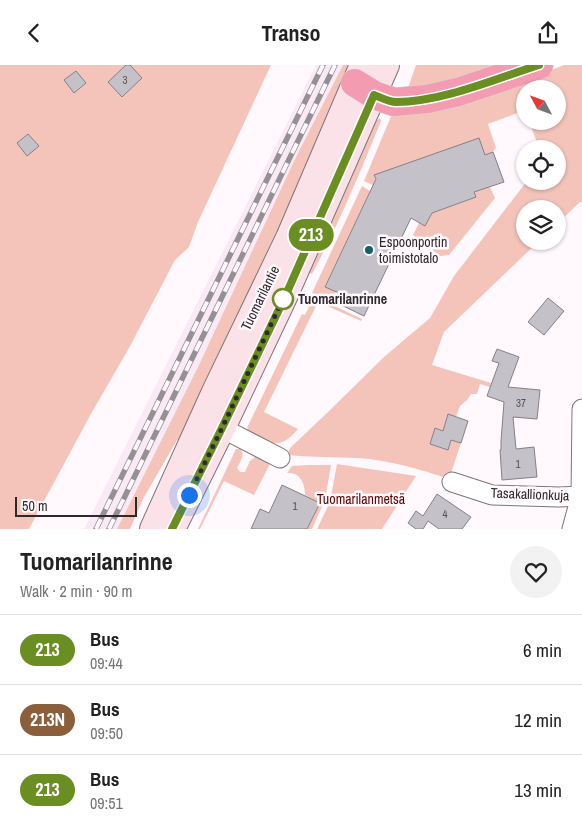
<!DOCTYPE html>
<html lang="en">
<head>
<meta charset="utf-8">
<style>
  body { margin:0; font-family:"Archivo Narrow",sans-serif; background:#f2f2f2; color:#222; height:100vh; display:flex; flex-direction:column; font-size:19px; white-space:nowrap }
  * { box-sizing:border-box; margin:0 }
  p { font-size:16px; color:#767676 }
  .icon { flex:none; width:28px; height:28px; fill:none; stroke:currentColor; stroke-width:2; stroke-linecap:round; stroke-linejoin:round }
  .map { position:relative; height:464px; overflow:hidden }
  .sheet { display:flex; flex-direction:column; background:#fff; flex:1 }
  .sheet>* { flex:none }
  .badge { padding:0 10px; border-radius:16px; font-size:18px; line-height:32px }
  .needle { width:32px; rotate:311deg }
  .controls { position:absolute; left:516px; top:15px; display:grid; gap:10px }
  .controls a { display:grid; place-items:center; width:50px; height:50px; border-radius:50%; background:#fff; box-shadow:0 1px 4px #0004; font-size:25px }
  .scale { position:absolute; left:15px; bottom:12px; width:122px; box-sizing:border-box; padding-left:5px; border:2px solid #2d2a2c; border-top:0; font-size:14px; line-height:18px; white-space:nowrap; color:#2d2a2c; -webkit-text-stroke:4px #fff8fc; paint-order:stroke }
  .you { position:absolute; width:25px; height:25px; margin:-12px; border:4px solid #fff; border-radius:50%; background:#1a73e8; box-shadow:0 0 0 8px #1a73e833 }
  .map>.badge { position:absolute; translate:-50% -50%; box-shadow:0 0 0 2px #fff }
  .round { display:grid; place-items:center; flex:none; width:52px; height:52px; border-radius:26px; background:#f2f2f2 }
  .overview { display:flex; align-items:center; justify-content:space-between; height:85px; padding:0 20px }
  h1 { font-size:24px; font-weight:700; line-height:38px }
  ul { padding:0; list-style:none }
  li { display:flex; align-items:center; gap:15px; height:70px; padding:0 20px; border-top:1px solid #e0e0e0 }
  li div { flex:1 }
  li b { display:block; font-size:19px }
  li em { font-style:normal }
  li .badge { min-width:55px; font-weight:700; text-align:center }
  header { display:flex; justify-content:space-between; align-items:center; height:65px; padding:0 20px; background:#fff; font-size:22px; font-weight:700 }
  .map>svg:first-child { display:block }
  .built { fill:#faeaf5 }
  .green { fill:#f4c4bb }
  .building { fill:#c5c1c8; stroke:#848087 }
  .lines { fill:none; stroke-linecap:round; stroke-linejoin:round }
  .street-casing { stroke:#7c7579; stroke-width:21 }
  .secondary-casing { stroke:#7c7579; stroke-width:28 }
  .highway-casing { stroke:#d5d4d5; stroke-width:29 }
  .street { stroke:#fff; stroke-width:19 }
  .secondary { stroke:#fbe1e8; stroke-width:26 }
  .highway { stroke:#f39cb1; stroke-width:28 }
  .rail-casing { stroke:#959093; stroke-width:5.5 }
  .rail { stroke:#fff8fc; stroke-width:4; stroke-dasharray:11; stroke-linecap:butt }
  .line-casing { stroke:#fff; stroke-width:11 }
  .line { stroke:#6b8e23; stroke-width:8 }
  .walk { stroke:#2d2a2c; stroke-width:5; stroke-dasharray:0 9 }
  .poi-dot { fill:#12606a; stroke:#fff8fc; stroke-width:2 }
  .stop-dot { fill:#fff; stroke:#6b8e23; stroke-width:2.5 }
  .labels { text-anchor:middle; stroke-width:5; stroke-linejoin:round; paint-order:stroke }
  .number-label { font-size:11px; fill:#535053 }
  .poi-label { font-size:14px; fill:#2d2a2c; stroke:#fff8fc; text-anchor:start }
  .street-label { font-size:14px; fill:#2d2a2c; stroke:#fff8fc }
  .stop-label { font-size:14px; font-weight:bold; fill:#2d2a2c; stroke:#fff8fc; text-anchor:start }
  .park-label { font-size:14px; fill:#580501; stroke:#fff8fc }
</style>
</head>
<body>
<header><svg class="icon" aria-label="back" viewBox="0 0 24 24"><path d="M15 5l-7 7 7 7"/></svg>Transo<svg class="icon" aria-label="share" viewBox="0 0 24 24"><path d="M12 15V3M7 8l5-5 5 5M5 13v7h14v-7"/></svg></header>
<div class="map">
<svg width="582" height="464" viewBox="0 0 582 464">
  <rect width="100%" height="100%" fill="#fff8fc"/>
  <polygon class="built" points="316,0 343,0 295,94 198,302 117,464 84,464"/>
  <g class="green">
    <polygon points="0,0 271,0 198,157 189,182 175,195 129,283 92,347 29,464 0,464"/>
    <polygon points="343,0 357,0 185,378 177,375 143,434 130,464 117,464 198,302 295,94"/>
    <polygon points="416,0 519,0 406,29"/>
    <path d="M564 0H582V137H580L558 158V144H525V176H539L444 267 432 300 491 318 490 322 480 319 477 329H471L467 335 460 341 456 352 448 350 443 366 435 363 430 379 447 385 451 375 461 378 449 414C419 404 389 395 357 393 334 392 310 392 286 390L291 382 327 348 384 292 430 253 454 211 527 116H558V84H538L539 83 529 56H558V24H525V45L488 59 496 83 493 87 485 90 374 111 379 123 364 116 392 49 513 20Z"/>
    <path d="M380 53 381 56C360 108 338 160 312 209L310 208 309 205 365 65Z"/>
    <polygon points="362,121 370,126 325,221 336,227 331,236 312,228"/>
    <polygon points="490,122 495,133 449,190 440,191 413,170 422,152 475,132 474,127"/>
    <path d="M311 230 362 254 361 256 318 237 264 347 298 364C286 378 277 383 260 373 255 370 250 368 247 363L302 249 305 250 309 242 306 241Z"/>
    <path d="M236 384H240C246 389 240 397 237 403L240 407H245L250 396 255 392 258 391 269 398V401L254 430 224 416 200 464H198Z"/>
    <polygon points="337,399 416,411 382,464 317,464 330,437"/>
    <path d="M308 400H331L325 435 312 464H307L320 438 305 430C305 418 300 407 287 408L292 401Z"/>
  </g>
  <g class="building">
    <polygon points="126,0 130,0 142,13 122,32 108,17"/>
    <polygon points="76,6 86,18 74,28 64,15"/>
    <polygon points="28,69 39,81 27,91 17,78"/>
    <polygon points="479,73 485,90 493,87 504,117 474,127 476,132 432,148 425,161 411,153 364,251 335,237 339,228 325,222 376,114 374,110"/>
    <polygon points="548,233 564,246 544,270 528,257"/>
    <polygon points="497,284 519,292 508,322 540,325 537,354 513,352 516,384 534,382 537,412 502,415 500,385 501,385 501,376 504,337 487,331 499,298 492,296"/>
    <polygon points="448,349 468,356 461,378 451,375 448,385 430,379 435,363 443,366"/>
    <polygon points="282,420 320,438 307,464 251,464 260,444 269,448"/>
    <polygon points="437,429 471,452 462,464 439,464 428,456 423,464 416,464 408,458 416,446 423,451"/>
  </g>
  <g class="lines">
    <g class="street-casing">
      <g id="street">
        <polyline points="212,358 280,393"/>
        <polyline points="452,417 492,430 559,432 582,431"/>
        <polyline points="572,464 581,431 582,344"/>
      </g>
    </g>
    <g class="secondary-casing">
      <g id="secondary">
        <polyline points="153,464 214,329 289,173 363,0"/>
        <polyline points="172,464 222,363 283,234 386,0"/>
      </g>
    </g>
    <g class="highway-casing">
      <polyline id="highway" points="355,18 374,30 394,37 427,34 458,27 539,0"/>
    </g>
    <use href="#street" class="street"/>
    <use href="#secondary" class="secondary"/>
    <use href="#highway" class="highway"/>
    <g class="rail-casing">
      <g id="rail">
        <polyline points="96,464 323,0"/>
        <polyline points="109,464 335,0"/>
      </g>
    </g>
    <use href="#rail" class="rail"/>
  </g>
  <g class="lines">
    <g class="line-casing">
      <path id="line" d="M172 464 222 363 284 234 374 30C380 32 389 37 396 37 442 37 495 14 539 0"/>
    </g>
    <use href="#line" class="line"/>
    <polyline class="walk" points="189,430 222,363 283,234"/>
  </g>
  <circle class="poi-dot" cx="369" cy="185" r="5"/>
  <circle class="stop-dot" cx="283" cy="234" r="10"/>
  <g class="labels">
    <g class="number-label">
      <text x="125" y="19">3</text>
      <text x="521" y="342">37</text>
      <text x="518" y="403">1</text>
      <text x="295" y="445">1</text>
      <text x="445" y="453">4</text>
    </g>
    <g class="poi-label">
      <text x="379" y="182">Espoonportin<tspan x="379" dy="16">toimistotalo</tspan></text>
    </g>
    <g class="street-label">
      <text transform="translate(260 233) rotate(-64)" y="5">Tuomarilantie</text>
      <text transform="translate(530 429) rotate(2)" y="5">Tasakallionkuja</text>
    </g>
    <g class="stop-label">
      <text x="298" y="239">Tuomarilanrinne</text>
    </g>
    <g class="park-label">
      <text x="361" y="439">Tuomarilanmetsä</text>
    </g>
  </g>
</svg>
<div class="controls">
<a><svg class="needle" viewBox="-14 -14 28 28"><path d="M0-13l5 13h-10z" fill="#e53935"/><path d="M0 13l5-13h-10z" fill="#767676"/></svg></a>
<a><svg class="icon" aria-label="locate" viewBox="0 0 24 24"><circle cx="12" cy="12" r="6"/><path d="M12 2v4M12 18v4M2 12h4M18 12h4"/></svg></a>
<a><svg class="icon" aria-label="layers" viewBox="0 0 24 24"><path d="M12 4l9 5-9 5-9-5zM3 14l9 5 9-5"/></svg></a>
</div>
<div class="scale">50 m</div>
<div class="you" style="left:189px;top:430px"></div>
<b class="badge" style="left:311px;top:170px;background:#6b8e23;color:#fff">213</b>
</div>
<section class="sheet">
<div class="overview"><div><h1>Tuomarilanrinne</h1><p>Walk · 2 min · 90 m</p></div><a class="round"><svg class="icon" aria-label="heart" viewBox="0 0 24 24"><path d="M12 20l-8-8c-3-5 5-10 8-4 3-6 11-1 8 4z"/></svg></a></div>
<ul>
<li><span class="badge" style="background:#6b8e23;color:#fff">213</span><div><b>Bus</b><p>09:44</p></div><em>6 min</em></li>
<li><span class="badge" style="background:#8b5e3c;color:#fff">213N</span><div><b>Bus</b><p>09:50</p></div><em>12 min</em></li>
<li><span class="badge" style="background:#6b8e23;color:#fff">213</span><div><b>Bus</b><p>09:51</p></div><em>13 min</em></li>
</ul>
</section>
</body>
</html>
